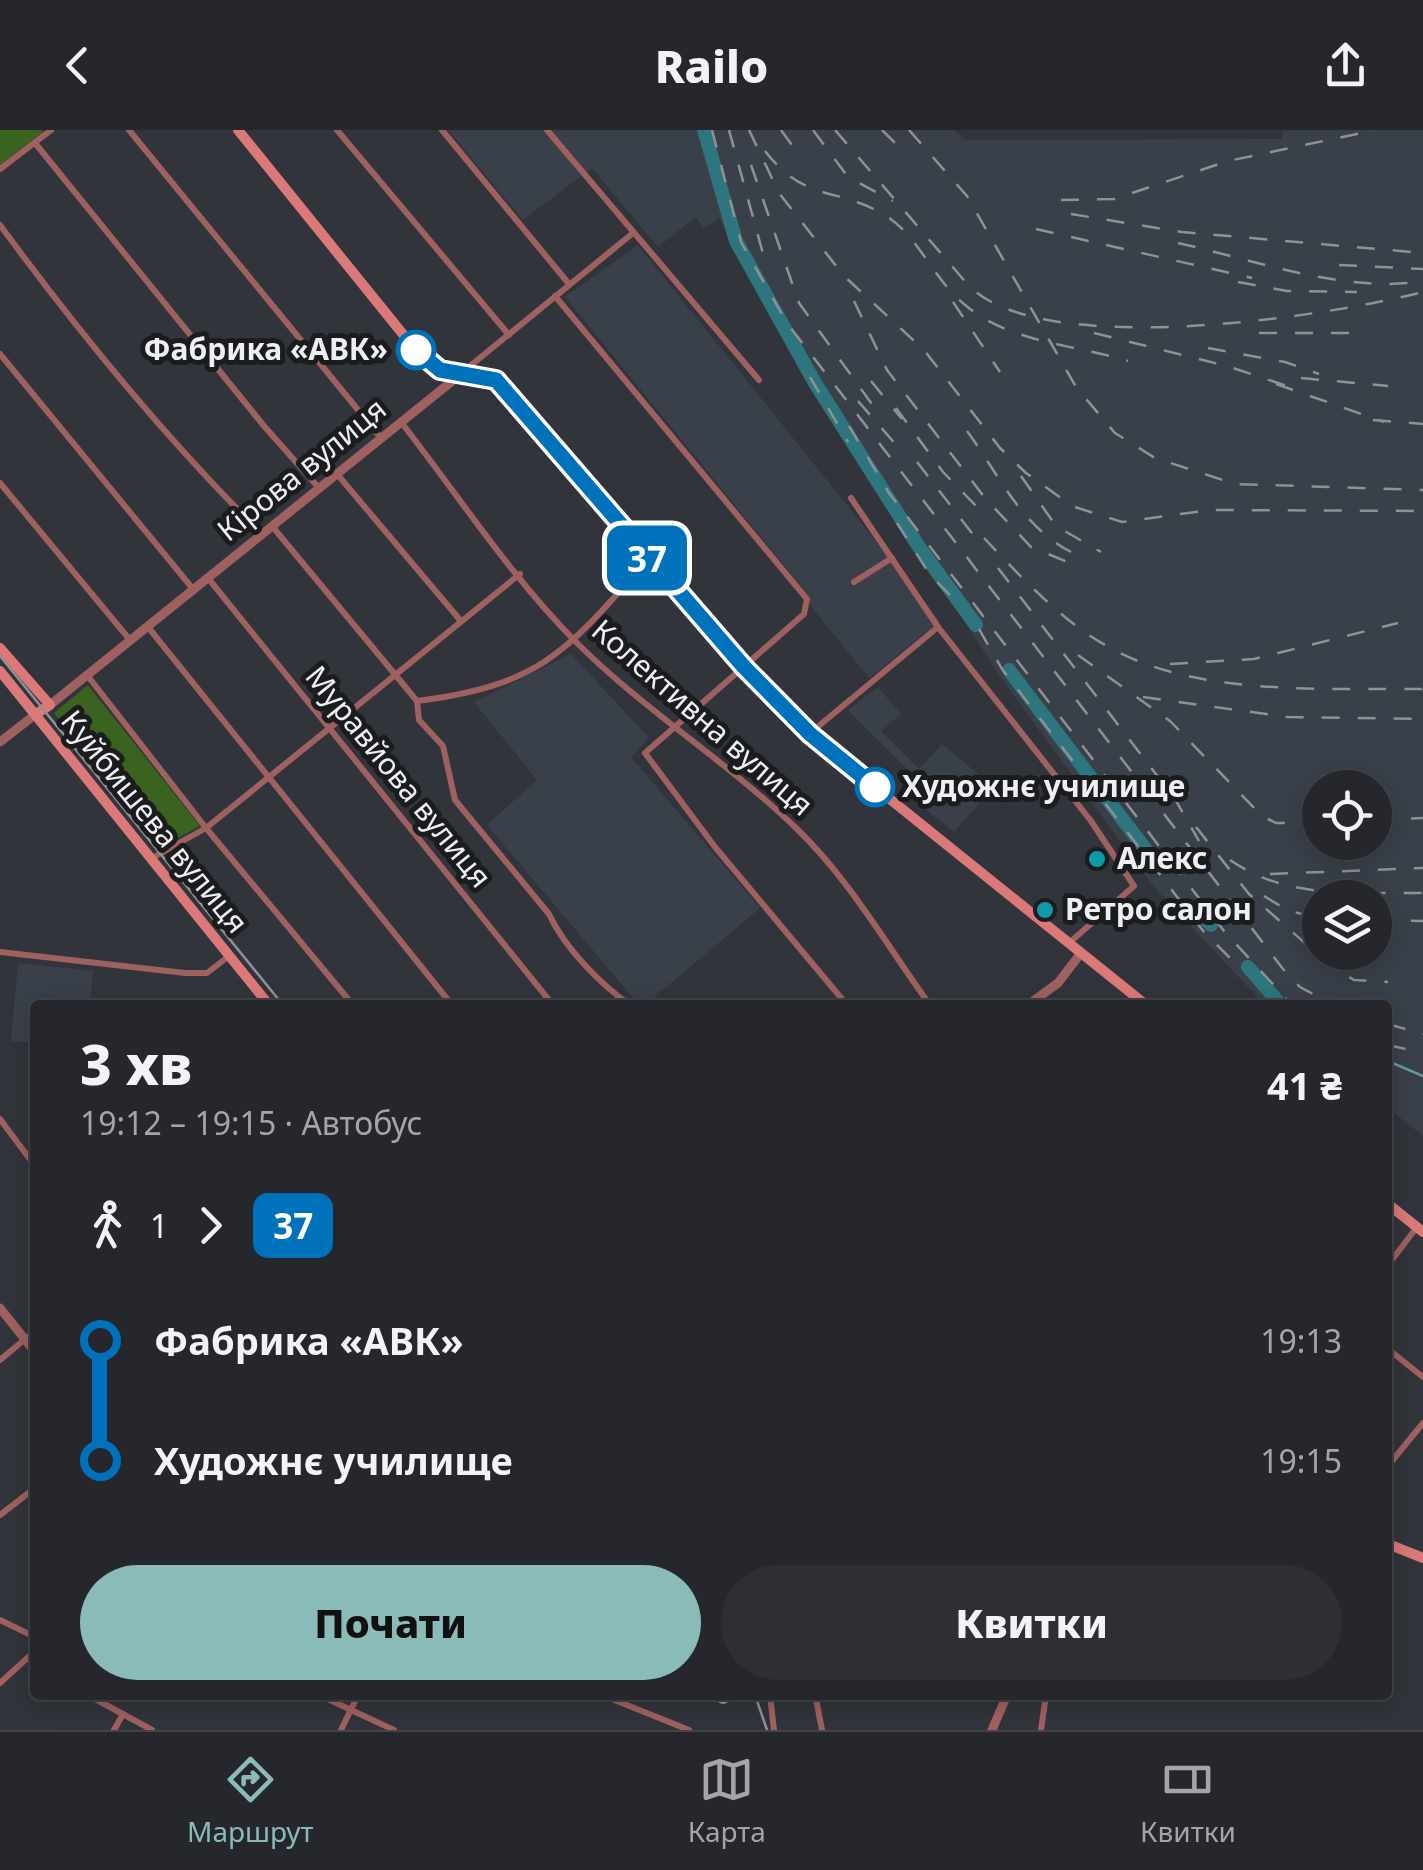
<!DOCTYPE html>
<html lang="uk">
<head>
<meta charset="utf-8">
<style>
  body { margin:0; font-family:"Noto Sans",sans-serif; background:#2d2f34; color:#f1f3f6; height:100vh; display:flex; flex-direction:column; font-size:38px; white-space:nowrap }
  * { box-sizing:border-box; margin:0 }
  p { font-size:32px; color:#a3a5a9 }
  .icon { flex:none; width:55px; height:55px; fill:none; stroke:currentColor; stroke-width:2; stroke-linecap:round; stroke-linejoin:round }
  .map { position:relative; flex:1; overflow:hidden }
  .panel { position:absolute; left:30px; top:870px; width:1362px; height:700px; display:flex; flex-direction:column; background:#25272c; border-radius:10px; box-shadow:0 5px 25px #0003,0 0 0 2px #424448 }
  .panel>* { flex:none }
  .badge { padding:0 20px; border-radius:15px; font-size:35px; line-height:65px }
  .buttons { position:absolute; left:1302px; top:640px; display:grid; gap:20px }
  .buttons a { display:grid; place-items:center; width:90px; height:90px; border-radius:50%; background:#25272c; box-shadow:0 5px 25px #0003,0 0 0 2px #424448; font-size:50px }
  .map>.badge { position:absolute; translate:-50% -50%; box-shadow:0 0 0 5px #fff }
  .legs { display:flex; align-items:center; gap:15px; height:110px; padding:0 50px; font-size:32px }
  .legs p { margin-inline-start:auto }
  .head { display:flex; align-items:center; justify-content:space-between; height:170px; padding:0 50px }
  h1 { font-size:55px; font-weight:800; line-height:75px }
  .cta { display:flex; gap:20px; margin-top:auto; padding:20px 50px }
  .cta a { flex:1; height:115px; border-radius:60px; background:#8bbbb9; color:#111; font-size:40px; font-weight:800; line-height:115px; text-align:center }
  .cta a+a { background:#2d2f34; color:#f1f3f6 }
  ul { padding:0 50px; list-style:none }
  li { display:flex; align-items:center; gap:35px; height:120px; font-size:38px }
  li i { display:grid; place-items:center; width:15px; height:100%; margin:0 12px; background:currentColor }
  li i::after { content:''; width:25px; height:25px; margin:-12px; border:8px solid; border-radius:50%; background:#25272c }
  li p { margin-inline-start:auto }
  li:first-child i { background:linear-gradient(#0000 50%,currentColor 0) }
  li:last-child i { background:linear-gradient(currentColor 50%,#0000 0) }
  header { display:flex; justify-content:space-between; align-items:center; height:130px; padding:0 50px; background:#25272c; font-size:45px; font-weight:800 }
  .tabs { display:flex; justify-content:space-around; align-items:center; height:140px; border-top:2px solid #424448; background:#25272c; font-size:28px; color:#a3a5a9 }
  .tabs a { display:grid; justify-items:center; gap:5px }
  .tabs .selected { color:#8bbbb9 }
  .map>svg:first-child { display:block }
  .built { fill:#3a404a; fill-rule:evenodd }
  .green { fill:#3a631f }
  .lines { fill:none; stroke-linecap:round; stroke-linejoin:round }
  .stream { stroke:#679aa0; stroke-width:2.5 }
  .river { stroke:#2d767d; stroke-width:14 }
  .minor { stroke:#9f6160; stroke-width:6 }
  .tertiary { stroke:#9f6160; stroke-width:9 }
  .secondary { stroke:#db7978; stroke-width:10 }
  .tram { stroke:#8e9196; stroke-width:2.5 }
  .rail { stroke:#8e9196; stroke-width:2.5; stroke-dasharray:18 18; stroke-linecap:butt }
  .line-1-casing { stroke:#fff; stroke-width:22 }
  .line-1 { stroke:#0072bc; stroke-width:15 }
  .stop-1-dot { fill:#fff; stroke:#0072bc; stroke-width:5 }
  .culture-dot { fill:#0f9aa8; stroke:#1a1c1e; stroke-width:4 }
  .labels { text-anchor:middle; stroke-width:10; stroke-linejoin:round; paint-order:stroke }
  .stop-label { font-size:30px; font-weight:bold; fill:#edeff3; stroke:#1a1c1e; text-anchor:end }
  .street-label { font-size:30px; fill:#edeff3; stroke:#1a1c1e }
  .poi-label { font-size:30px; font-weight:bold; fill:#edeff3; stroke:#1a1c1e; text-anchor:start }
</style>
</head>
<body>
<header><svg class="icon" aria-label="back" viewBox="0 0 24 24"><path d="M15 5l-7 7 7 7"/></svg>Railo<svg class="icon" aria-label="share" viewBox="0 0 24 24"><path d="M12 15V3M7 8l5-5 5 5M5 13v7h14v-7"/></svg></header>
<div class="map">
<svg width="1423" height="1600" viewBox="0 0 1423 1600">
  <rect width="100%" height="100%" fill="#31343a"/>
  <g class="built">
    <path d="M448 0H954L965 10 1282 9V0H1423V1006L1388 978V875H1265L1153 756 1004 552 819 271 717 85V90L704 98 696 87 658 117 592 38 523 90ZM1320 658H1375V712H1320ZM1320 768H1375V822H1320Z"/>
    <polygon points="638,115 940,491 869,548 809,474 810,467 565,167"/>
    <polygon points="571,524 649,608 631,627 760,778 645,875 639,875 487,695 537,650 474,572"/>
    <polygon points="878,557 901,584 881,601 919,639 942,614 994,657 954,702 902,660 913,645 848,580"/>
    <polygon points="18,833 93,841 90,875 35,875 35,913 11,911"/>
  </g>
  <g class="green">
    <polygon points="0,0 41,0 43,2 0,35"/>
    <polygon points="88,555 200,696 160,718 54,583"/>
  </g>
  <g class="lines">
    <polyline class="stream" points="1388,931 1423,946"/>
    <g class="river">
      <polyline points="704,0 736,111 815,253 919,417 976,495"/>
      <polyline points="1009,540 1159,737"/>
      <polyline points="1196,779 1211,795"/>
      <polyline points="1248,837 1281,875"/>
    </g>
    <g class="minor">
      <polyline points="129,0 381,308"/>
      <polyline points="337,0 509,205"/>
      <polyline points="442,0 569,154"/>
      <polyline points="547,0 759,250"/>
      <polyline points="35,13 264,296 319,358"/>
      <polyline points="0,39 51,0"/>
      <path d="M0 95C80 204 166 309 262 404"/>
      <polyline points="555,166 807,469 804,484 645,623 715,717 847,875"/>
      <polyline points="0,224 193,459"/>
      <polyline points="464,241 633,103"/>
      <path d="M401 292C458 365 511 447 577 513 645 581 728 632 797 699 850 750 887 816 930 875"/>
      <polyline points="337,344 460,490"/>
      <polyline points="0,353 130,510"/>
      <polyline points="851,368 938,497 1091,691 1134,756 1069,813"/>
      <path d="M272 396 417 571 419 590 443 616 455 670 549 784C564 817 600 854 630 875"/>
      <polyline points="208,448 553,875"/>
      <polyline points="854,452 892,428"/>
      <polyline points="148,497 452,875"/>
      <polyline points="87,545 206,698 353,875"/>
      <path d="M417 571C543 555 568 520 648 429"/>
      <polyline points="809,604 938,497"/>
      <polyline points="152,728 206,698 520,444"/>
      <polyline points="0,822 185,843 207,843 229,826"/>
      <polyline points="0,989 35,1036"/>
      <polyline points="1388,1135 1417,1097"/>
      <polyline points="1388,1219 1423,1247"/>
      <polyline points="0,1230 35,1201"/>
      <polyline points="1388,1336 1423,1293"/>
      <polyline points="0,1385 35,1358"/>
      <polyline points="0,1490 35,1507"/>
      <polyline points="0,1553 35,1521"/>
      <polyline points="88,1565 152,1600"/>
      <polyline points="319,1565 394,1600"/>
      <polyline points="602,1565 689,1600"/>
      <polyline points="770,1565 774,1600"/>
      <polyline points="816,1569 822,1600"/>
      <polyline points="114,1600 123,1584"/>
      <polyline points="341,1600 358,1565"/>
      <polyline points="1041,1600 1046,1565"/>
    </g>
    <g class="tertiary">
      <polyline points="50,575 461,244"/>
      <polyline points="0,612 36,584"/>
      <polyline points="1028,875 1058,853 1081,823"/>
      <polyline points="0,1178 35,1222"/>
      <polyline points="992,1600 1007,1565"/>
    </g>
    <g class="secondary">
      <path d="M238 0 423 229C446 249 480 236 502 255L648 429 809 604 1146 875"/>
      <polyline points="0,518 50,575 36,584"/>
      <polyline points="0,541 269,875"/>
      <polyline points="1388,1074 1423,1102"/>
      <polyline points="1388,1414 1423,1428"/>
    </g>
    <g class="tram">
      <polyline points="0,526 283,875"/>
      <polyline points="706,1565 723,1573 742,1565"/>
      <polyline points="755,1565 767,1600"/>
    </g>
    <g class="rail">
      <polyline points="712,0 741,112 787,193 1283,839 1300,857 1333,875"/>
      <polyline points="729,0 765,131"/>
      <polyline points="749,0 779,63 844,146 924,220 1000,318 1026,343 1072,376 1122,392 1210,380 1423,381"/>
      <polyline points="781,0 794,18"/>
      <polyline points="813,0 848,47 893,71"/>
      <path d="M835 0 969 156C1044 230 1325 187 1423 162"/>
      <polyline points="882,0 897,15"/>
      <polyline points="909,0 967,66 1076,257 1115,303 1155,328 1235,354 1423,360"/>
      <path d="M765 21C805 73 835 56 883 84 918 104 932 148 964 174 1009 213 1073 214 1128 231"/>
      <polyline points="751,35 799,173 874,277"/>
      <polyline points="1061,70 1114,69 1228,31 1376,0"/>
      <polyline points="1071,84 1182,102 1423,123"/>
      <polyline points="1036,99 1252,148"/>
      <path d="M1178 113C1255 130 1339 162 1418 152"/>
      <polyline points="1339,135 1423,139"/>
      <polyline points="1238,152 1287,161 1357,162"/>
      <polyline points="854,171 887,240 985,368 1031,417 1075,435"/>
      <polyline points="953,172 1000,242"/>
      <polyline points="1094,203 1227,236 1287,256"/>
      <polyline points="1259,203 1357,203"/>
      <polyline points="1208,218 1285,232 1319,244"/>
      <polyline points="810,247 848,312"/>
      <polyline points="1301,248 1388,256"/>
      <polyline points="871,251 902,289"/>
      <polyline points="1276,254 1384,292"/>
      <polyline points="858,271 904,324"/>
      <polyline points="896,278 943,342 978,378"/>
      <polyline points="1373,290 1423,294"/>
      <polyline points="849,296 889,363 1224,801 1292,875"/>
      <path d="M967 301C1000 346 1020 395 1071 422"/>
      <polyline points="917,332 978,411"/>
      <polyline points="1021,346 1056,396 1101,422"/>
      <polyline points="897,393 930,445 961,476"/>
      <path d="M984 408C1019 445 1061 490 1105 515 1193 567 1324 558 1423 559"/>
      <polyline points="998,438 1175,669 1199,711"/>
      <polyline points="979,499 1002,539 1204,802 1230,828"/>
      <polyline points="1078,525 1170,591 1262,686 1276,693 1320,693"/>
      <polyline points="1170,534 1254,529 1398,493"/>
      <polyline points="1143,567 1287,587 1423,589"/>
      <polyline points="1375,690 1423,688"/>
      <polyline points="1196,697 1249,764 1330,835 1354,850 1388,852"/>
      <path d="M1230 730C1288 770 1355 762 1423 763"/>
      <polyline points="1270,744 1423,738"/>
      <polyline points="1264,766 1287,780 1320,789"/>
      <polyline points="1375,790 1423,791"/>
      <polyline points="1388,894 1423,904"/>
      <polyline points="1388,915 1423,923"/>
    </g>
  </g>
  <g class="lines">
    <g class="line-1-casing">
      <polyline id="line-1" points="416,220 440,240 496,250 744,537 810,604 875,657"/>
    </g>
    <use href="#line-1" class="line-1"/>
  </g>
  <g class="stop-1-dot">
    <circle cx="416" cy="220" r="18"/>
    <circle cx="875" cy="657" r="18"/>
  </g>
  <g class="culture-dot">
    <circle cx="1097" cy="729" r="10"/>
    <circle cx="1045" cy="780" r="10"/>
  </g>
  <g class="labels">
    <g class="stop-label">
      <text x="388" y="230">Фабрика «АВК»</text>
      <text x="902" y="667" text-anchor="start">Художнє училище</text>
    </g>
    <g class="street-label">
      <text transform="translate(302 340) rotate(-39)" y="10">Кірова вулиця</text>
      <text transform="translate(702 588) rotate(41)" y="10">Колективна вулиця</text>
      <text transform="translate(398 647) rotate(51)" y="10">Муравйова вулиця</text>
      <text transform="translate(154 692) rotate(51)" y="10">Куйбишева вулиця</text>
    </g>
    <g class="poi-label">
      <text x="1117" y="739">Алекс</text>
      <text x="1065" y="790">Ретро салон</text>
    </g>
  </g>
</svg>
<div class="buttons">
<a><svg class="icon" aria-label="locate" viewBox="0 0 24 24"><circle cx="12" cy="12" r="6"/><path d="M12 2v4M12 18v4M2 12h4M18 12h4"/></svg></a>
<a><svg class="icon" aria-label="layers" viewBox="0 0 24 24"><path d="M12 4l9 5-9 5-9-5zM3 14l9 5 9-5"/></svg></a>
</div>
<b class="badge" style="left:647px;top:428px;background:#0072bc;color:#fff">37</b>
<section class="panel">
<div class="head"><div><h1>3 хв</h1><p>19:12 – 19:15 · Автобус</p></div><b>41 ₴</b></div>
<div class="legs"><svg class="icon" aria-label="walk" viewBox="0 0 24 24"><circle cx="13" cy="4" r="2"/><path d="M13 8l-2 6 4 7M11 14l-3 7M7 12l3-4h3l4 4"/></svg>1<svg class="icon" aria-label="forward" viewBox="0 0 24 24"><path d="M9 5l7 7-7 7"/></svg><b class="badge" style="background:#0072bc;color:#fff">37</b></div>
<ul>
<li><i style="color:#0072bc"></i><b>Фабрика «АВК»</b><p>19:13</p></li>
<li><i style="color:#0072bc"></i><b>Художнє училище</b><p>19:15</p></li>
</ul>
<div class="cta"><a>Почати</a><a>Квитки</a></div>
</section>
</div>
<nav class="tabs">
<a class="selected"><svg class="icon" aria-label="directions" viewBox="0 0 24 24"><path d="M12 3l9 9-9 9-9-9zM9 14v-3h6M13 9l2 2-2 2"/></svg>Маршрут</a>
<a><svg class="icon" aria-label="map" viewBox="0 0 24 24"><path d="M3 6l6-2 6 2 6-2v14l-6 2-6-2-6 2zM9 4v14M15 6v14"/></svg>Карта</a>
<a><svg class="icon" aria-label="tickets" viewBox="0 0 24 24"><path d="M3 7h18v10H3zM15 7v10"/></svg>Квитки</a>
</nav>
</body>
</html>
